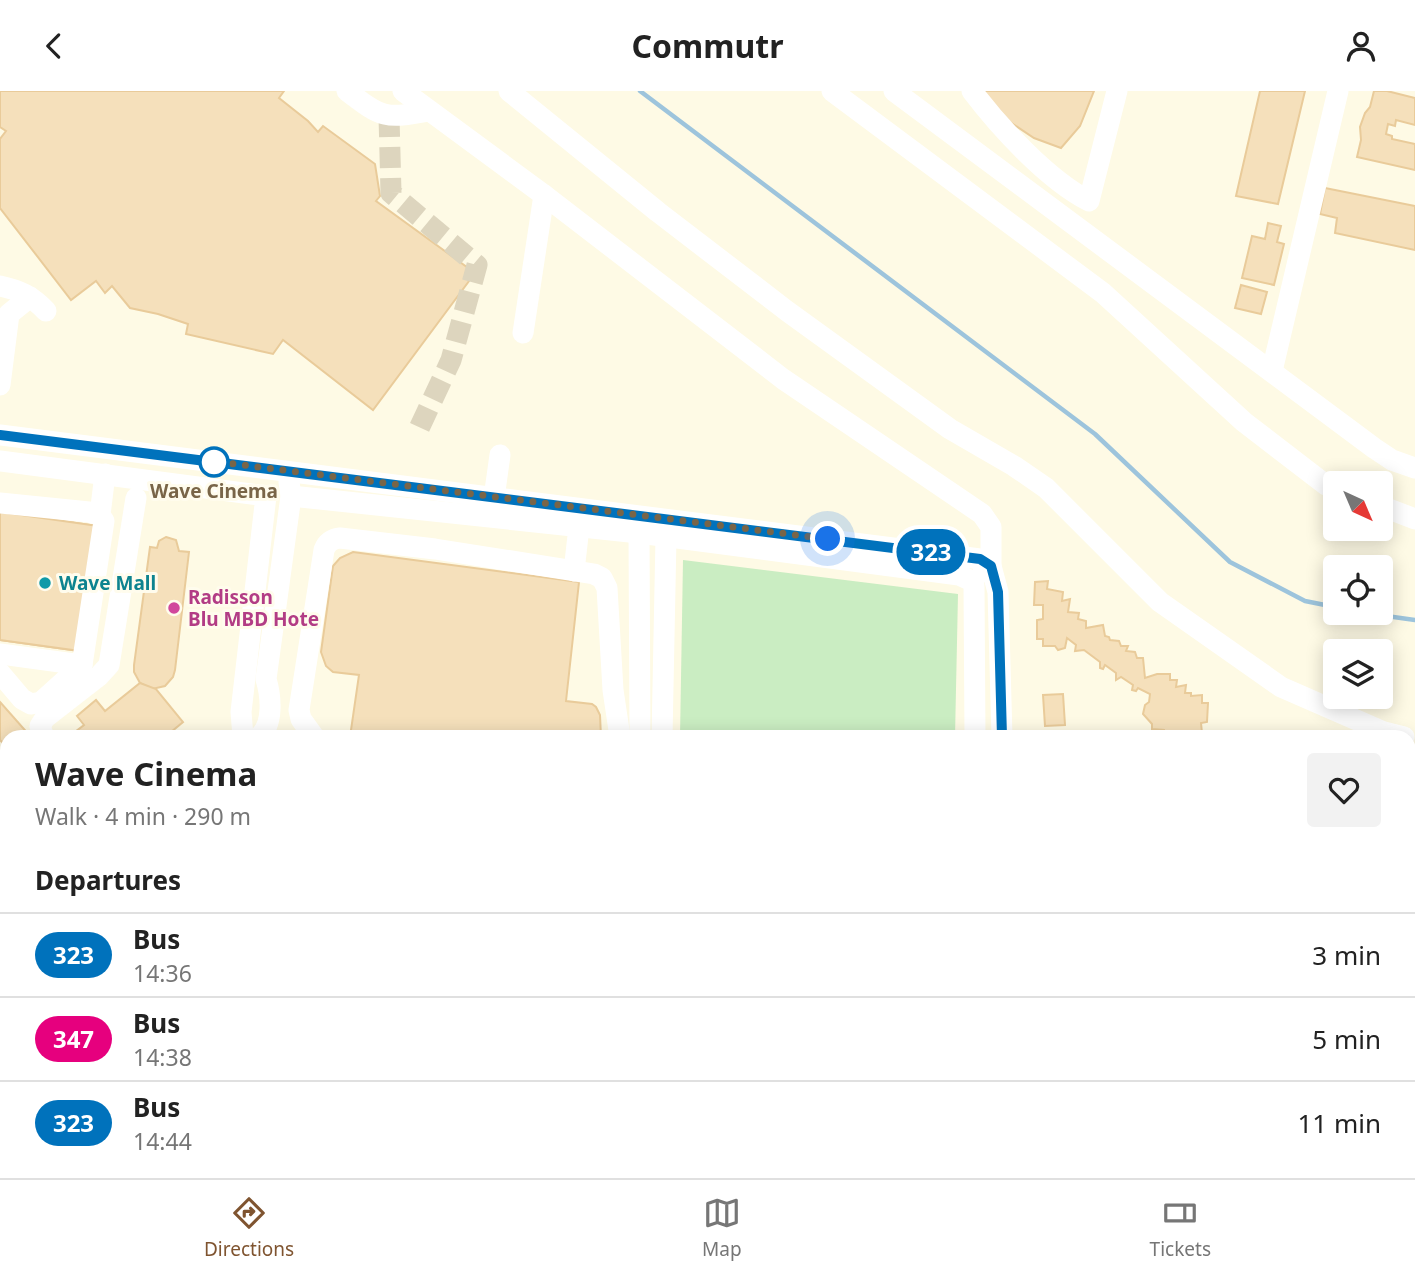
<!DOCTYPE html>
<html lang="en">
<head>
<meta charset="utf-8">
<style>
  body { margin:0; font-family:"Noto Sans",sans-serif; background:#f2f2f2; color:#222; height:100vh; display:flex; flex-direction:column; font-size:26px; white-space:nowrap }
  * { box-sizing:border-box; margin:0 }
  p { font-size:23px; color:#767676 }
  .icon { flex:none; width:38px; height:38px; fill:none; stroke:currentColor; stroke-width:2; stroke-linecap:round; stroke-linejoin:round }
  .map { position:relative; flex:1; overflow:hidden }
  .side { position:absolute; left:0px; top:639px; width:1416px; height:450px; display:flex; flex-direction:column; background:#fff; border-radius:21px 21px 0 0; box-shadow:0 4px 18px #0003 }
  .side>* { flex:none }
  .badge { padding:0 14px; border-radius:23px; font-size:24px; line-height:46px }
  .needle { width:46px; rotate:136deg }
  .controls { position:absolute; left:1323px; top:380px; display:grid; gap:14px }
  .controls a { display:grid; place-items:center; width:70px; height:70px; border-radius:7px; background:#fff; box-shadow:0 4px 18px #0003; font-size:35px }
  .you { position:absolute; width:35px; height:35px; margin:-18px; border:5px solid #fff; border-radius:50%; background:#1a73e8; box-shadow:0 0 0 10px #1a73e833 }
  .map>.badge { position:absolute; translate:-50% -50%; box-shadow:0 0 0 4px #fff }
  h2 { padding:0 35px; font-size:26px; line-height:63px }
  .round { display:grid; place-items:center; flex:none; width:74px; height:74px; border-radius:7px; background:#f2f2f2 }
  .overview { display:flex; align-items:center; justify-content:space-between; height:119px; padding:0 35px }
  h1 { font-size:33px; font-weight:700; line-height:52px }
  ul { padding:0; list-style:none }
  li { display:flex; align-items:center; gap:21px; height:84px; padding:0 35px; border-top:2px solid #e0e0e0 }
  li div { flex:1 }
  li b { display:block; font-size:26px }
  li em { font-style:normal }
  li .badge { min-width:77px; font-weight:700; text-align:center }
  header { display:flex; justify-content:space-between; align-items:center; height:91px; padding:0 35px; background:#fff; font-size:32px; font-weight:700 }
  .tabs { display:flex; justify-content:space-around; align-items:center; height:98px; border-top:2px solid #e0e0e0; background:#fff; font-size:19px; color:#767676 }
  .tabs a { display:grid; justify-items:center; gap:4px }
  .tabs .selected { color:#7f5430 }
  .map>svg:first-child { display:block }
  .green { fill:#caedc2 }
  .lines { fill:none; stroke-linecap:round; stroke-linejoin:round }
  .stream { stroke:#9dc4dc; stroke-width:4.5 }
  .building { fill:#f5e0bb; stroke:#e9cb9a; stroke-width:2 }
  .minor-tunnel { stroke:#ddd5be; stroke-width:21; stroke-dasharray:21 10; stroke-linecap:butt }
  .minor { stroke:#fff; stroke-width:21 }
  .line-casing { stroke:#fff; stroke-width:16 }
  .line { stroke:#0072bc; stroke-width:10 }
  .walk { stroke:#796548; stroke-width:7; stroke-dasharray:0 12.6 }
  .stop-dot { fill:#fff; stroke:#0072bc; stroke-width:3.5 }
  .culture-dot { fill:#0f9aa8; stroke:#fffced; stroke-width:2.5 }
  .hotel-dot { fill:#d1479c; stroke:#fffced; stroke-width:2.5 }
  .labels { text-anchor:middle; stroke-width:6; stroke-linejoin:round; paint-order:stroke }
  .stop-label { font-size:19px; font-weight:bold; fill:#796548; stroke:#fffced }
  .culture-label { font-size:19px; font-weight:bold; fill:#0d838f; stroke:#fffced; text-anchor:start }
  .hotel-label { font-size:19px; font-weight:bold; fill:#b23c85; stroke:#fffced; text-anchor:start }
</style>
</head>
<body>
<header><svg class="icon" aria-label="back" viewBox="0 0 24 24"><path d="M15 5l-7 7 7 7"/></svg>Commutr<svg class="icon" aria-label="person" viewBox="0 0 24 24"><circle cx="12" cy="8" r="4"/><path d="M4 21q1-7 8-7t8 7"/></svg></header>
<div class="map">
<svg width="1415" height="1087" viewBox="0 0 1415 1087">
  <rect width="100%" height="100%" fill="#fefae5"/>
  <g class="green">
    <polygon points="683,469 958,503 955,646 680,646"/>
    <polygon points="18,1082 123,1082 127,1087 35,1087 18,1084"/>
  </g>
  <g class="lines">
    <g class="stream">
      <polyline points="640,0 1095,343 1230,471 1305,510 1335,516"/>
      <polyline points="1365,522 1415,529"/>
    </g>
  </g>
  <g class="building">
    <polygon points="0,0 284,0 279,7 308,30 318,41 323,35 375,73 380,105 376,110 475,182 373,319 283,249 273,263 186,243 188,233 158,223 130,217 112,195 105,202 96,190 71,209 0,117 0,48 6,40 0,36"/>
    <polygon points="976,0 1094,0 1080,35 1061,57 1034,47 1004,27"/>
    <polygon points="1260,0 1305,0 1278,113 1236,105"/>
    <polygon points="1374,0 1387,0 1415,7 1415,34 1396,29 1395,35 1388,33 1386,43 1392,45 1392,48 1415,53 1415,79 1357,66 1361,49 1360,36 1365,22 1370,16"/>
    <polygon points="1325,97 1415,115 1415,159 1335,142 1337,127 1320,123"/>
    <polygon points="1268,132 1281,135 1277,151 1284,153 1274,194 1242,187 1252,145 1265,148"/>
    <polygon points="1241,194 1267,201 1261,223 1235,217"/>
    <polygon points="0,421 98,435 80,560 0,549"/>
    <polygon points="0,421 98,435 80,560 0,549"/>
    <polygon points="166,446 176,449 179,460 189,461 175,579 173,586 165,595 152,598 140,592 134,581 134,574 150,456 157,457 159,450"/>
    <polygon points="353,461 579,491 566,610 592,613 596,616 600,624 601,646 350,646 359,584 333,581 326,575 321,561 333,475 340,467"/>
    <polygon points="1048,490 1047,498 1063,501 1062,510 1070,508 1068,521 1079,522 1078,528 1086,530 1086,537 1103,534 1105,545 1109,546 1110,549 1119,550 1121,555 1128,555 1126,560 1135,561 1137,567 1143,567 1145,587 1157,583 1170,583 1170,589 1177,589 1176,596 1186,594 1185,602 1191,602 1191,605 1202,604 1202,612 1208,612 1207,631 1201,632 1202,642 1210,642 1210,646 1160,646 1165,645 1164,639 1152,638 1152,633 1143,623 1145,614 1149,611 1150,603 1138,597 1136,600 1132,599 1133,594 1121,586 1116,589 1116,582 1105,574 1103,578 1100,577 1100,571 1084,559 1075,560 1076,554 1067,547 1065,557 1058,559 1055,555 1043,555 1043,548 1037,548 1037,529 1043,528 1043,514 1034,514 1035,491"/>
    <polygon points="140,592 156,598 183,631 165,646 79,646 75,641 84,634 77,625 96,609 105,620"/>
    <polygon points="1063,603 1065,634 1045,635 1043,604"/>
    <polygon points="0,611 31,646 7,646 7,657 0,649"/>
    <polygon points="2,794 7,800 7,809 0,815"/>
    <rect x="1409" y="795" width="6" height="35"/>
    <polygon points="7,809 7,826 0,832 0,815"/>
    <polygon points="1409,900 1411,900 1410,961 1409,961"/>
    <rect x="1409" y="1049" width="4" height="29"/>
    <polygon points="221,1082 279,1082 273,1087 225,1087"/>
    <polygon points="441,1082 477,1082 482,1087 441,1087 438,1084"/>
    <rect x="514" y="1082" width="44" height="5"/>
    <rect x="664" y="1082" width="117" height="5"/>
    <polygon points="854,1082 921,1082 920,1087 853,1087"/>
    <rect x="1033" y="1082" width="53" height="3"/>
    <rect x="1093" y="1082" width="46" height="5"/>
  </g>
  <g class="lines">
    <polyline class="minor-tunnel" points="389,25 391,102 477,174 451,269 416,344"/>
    <g class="minor">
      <path d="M347 0C382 27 385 28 429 20"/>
      <polyline points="403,0 544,104 783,288 982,423 991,436 991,475 983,481"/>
      <polyline points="509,0 658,121 787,220 950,338 1014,375 1046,397 1160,511 1281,596 1384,641 1404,646"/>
      <polyline points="832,0 1103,202 1244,331 1326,394 1335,398"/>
      <polyline points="894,0 1374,357 1392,369 1415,377"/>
      <path d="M972 0C1000 37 1048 89 1089 110L1117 0"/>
      <path d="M0 195C19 199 32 205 46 220"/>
      <polyline points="523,242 544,104"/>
      <polyline points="1272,280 1338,0"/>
      <polyline points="0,294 9,223 30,206"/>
      <polyline points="0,344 980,468 991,475 998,501 1002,646"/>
      <polyline points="0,370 266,405 241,621 243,646"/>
      <polyline points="291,405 639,442 959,484 972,490 974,495 975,646"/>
      <polyline points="494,407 500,364"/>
      <polyline points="0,412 89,421 100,424 104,430 82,574 41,611 31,613 22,608 0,582"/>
      <polyline points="1381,415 1415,428"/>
      <polyline points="100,424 105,383"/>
      <polyline points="639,442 640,646"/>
      <polyline points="574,480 579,436"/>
      <polyline points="0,563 82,574"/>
      <polyline points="44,646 40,635 45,627 99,585 109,574 136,407"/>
      <path d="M259 646C274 633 271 605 266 588L291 405 289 391"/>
      <path d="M314 646 301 628 299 619 324 459C327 451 332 448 340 447L435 458 594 483 602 487 607 497 613 599 620 646"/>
      <polyline points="662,646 666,446"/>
      <polyline points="0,705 7,712"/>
      <polyline points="0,764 7,758"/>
      <polyline points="0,947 7,948"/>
      <polyline points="1409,978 1415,978"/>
      <polyline points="0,1044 7,967"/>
      <polyline points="308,1087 314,1082"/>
      <polyline points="382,1087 388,1082"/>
      <polyline points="843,1087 843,1082"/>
      <polyline points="979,1087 979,1082"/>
      <polyline points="1003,1087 1003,1082"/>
      <polyline points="1024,1087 1024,1082"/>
      <polyline points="1169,1087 1169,1082"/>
      <polyline points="1346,1087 1346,1082"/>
    </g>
  </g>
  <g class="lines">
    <g class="line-casing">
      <polyline id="line" points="0,344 980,468 991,475 998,501 1002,646"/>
    </g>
    <use href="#line" class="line"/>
    <polyline class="walk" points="214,371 211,370 828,448"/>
  </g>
  <circle class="stop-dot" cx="214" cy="371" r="14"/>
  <circle class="culture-dot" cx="45" cy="492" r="7"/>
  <circle class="hotel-dot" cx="174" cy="517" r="7"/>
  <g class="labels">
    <g class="stop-label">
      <text x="214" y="407">Wave Cinema</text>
    </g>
    <g class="culture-label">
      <text x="59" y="499">Wave Mall</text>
    </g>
    <g class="hotel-label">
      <text x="188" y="513">Radisson<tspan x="188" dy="22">Blu MBD Hote</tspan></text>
    </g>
  </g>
</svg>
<div class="controls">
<a><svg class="needle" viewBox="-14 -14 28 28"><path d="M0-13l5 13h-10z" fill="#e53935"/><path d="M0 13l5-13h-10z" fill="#767676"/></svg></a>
<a><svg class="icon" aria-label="locate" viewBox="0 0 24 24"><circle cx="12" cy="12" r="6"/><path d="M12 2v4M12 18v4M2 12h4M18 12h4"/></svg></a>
<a><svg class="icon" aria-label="layers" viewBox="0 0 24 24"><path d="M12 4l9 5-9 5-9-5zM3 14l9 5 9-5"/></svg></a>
</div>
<div class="you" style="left:828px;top:448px"></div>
<b class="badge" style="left:931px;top:461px;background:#0072bc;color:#fff">323</b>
<section class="side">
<div class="overview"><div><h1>Wave Cinema</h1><p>Walk · 4 min · 290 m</p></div><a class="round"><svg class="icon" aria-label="heart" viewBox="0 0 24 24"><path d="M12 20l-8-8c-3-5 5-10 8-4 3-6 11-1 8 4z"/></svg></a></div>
<h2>Departures</h2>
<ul>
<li><span class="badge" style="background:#0072bc;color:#fff">323</span><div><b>Bus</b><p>14:36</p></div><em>3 min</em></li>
<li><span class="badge" style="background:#e6007e;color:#fff">347</span><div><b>Bus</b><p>14:38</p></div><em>5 min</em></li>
<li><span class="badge" style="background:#0072bc;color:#fff">323</span><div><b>Bus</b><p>14:44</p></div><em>11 min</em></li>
</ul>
</section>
</div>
<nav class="tabs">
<a class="selected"><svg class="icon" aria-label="directions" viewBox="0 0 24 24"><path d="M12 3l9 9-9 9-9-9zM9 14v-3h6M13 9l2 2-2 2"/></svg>Directions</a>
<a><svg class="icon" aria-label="map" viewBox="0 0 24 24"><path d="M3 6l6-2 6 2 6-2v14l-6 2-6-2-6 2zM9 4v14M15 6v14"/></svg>Map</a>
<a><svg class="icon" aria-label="tickets" viewBox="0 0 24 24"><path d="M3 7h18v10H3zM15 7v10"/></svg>Tickets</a>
</nav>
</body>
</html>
